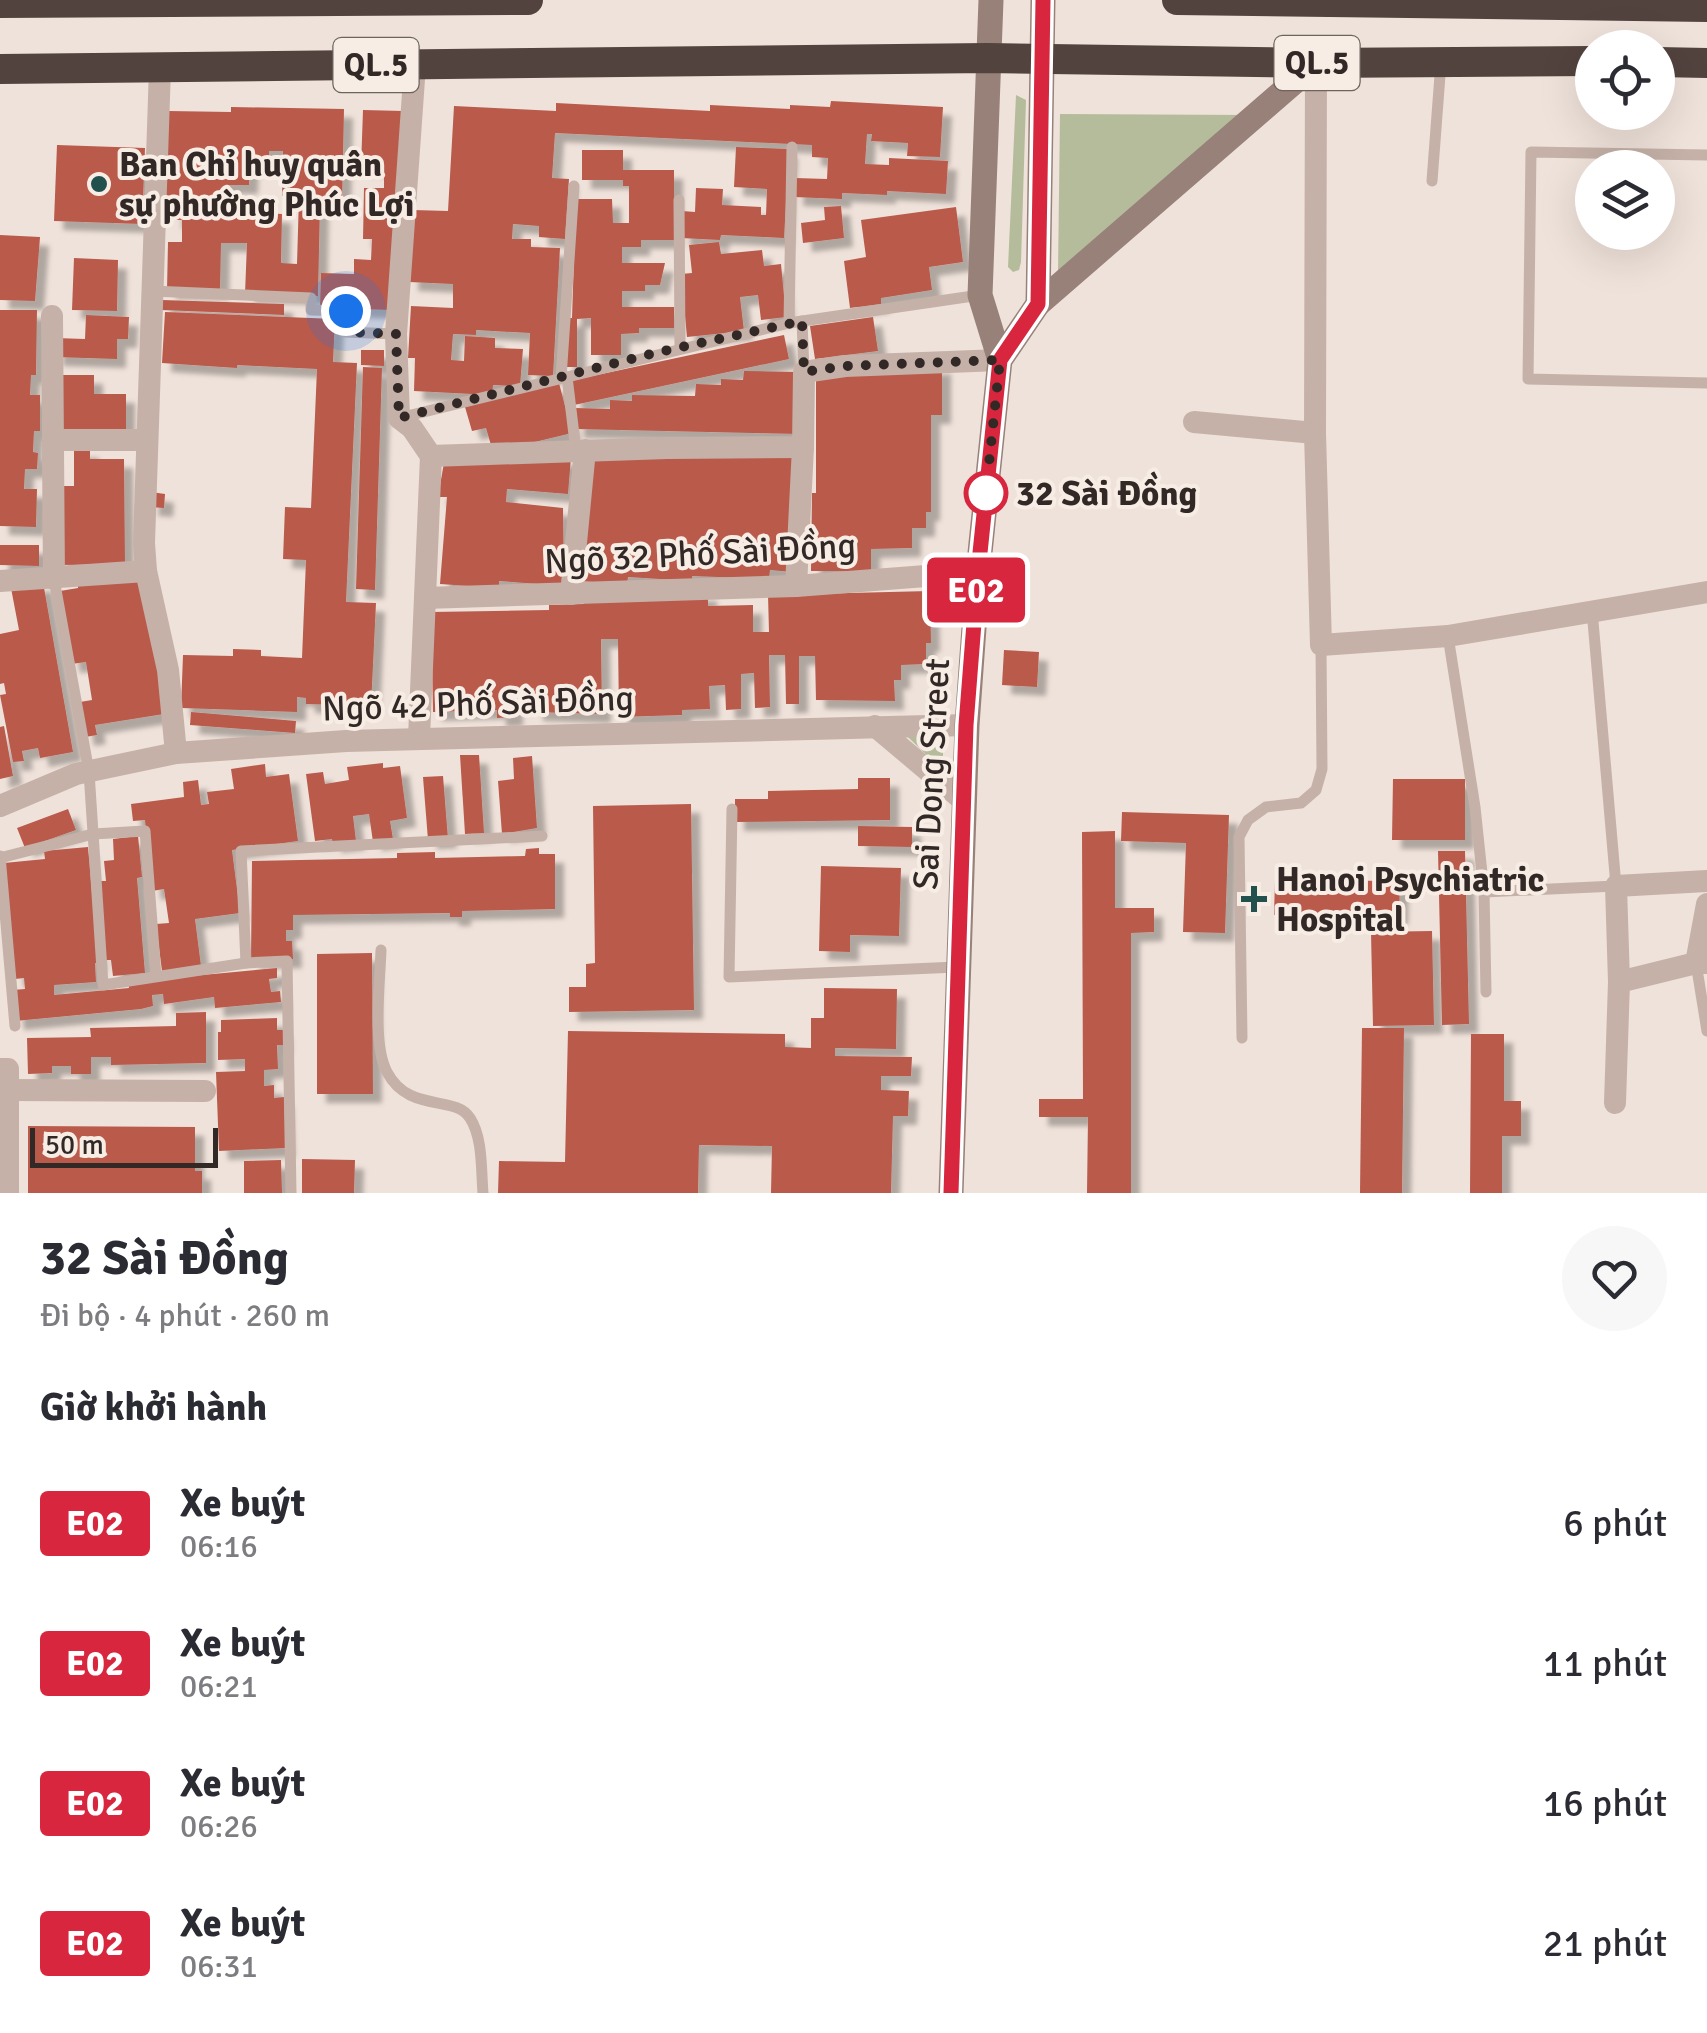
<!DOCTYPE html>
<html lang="vi">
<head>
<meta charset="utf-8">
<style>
  body { margin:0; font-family:Signika,sans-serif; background:#f7f7f7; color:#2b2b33; height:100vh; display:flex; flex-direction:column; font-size:38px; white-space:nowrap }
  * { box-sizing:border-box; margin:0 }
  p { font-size:32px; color:#7c7c81 }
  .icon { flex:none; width:55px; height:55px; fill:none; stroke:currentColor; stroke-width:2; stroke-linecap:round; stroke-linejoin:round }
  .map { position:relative; height:1193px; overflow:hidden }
  .panel { display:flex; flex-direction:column; background:#fff; flex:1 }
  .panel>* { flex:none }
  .badge { padding:0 20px; border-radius:8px; font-size:35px; line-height:65px }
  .tools { position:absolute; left:1575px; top:30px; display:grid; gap:20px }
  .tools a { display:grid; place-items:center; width:100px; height:100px; border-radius:50%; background:#fff; box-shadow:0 10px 40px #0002; font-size:50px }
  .scale { position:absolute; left:30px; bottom:25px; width:188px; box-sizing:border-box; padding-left:10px; border:5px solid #322927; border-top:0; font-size:28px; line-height:35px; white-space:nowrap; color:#322927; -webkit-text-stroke:8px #f7ede5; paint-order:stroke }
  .you { position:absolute; width:50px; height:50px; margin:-25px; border:8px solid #fff; border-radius:50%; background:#1a73e8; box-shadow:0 0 0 15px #1a73e833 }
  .map>.badge { position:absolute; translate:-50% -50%; box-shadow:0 0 0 5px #fff }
  h2 { padding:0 40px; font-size:38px; line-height:90px }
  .round { display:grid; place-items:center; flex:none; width:105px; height:105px; border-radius:52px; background:#f7f7f7 }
  .head { display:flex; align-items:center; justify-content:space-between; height:170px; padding:0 40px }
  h1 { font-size:48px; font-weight:700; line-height:75px }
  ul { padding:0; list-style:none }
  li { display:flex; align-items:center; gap:30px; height:140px; padding:0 40px }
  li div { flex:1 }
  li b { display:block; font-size:38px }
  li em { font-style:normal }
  li .badge { min-width:110px; font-weight:700; text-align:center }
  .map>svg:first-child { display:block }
  .green { fill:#b5bc9b }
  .building { fill:#ba5a4c; fill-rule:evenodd; filter:url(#shadow) }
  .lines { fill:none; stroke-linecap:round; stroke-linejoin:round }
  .lane { stroke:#c5b1a7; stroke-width:11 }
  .street { stroke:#c5b1a7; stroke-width:22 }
  .secondary { stroke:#988179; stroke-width:25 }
  .highway { stroke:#53433f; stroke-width:30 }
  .line-casing { stroke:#fff; stroke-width:22 }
  .line { stroke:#d7263d; stroke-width:15 }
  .walk { stroke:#322927; stroke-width:10; stroke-dasharray:0 18 }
  .poi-dot { fill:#21504d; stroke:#f7ede5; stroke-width:4 }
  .stop-dot { fill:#fff; stroke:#d7263d; stroke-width:5 }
  .labels { text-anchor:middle; stroke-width:8; stroke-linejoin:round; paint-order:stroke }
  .shield { fill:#f7ede5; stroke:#6d6460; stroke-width:2.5 }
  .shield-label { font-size:32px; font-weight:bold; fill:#322927 }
  .poi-label { font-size:35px; font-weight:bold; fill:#322927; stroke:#f7ede5; text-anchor:start }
  .stop-label { font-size:35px; font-weight:bold; fill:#322927; stroke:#f7ede5; text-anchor:start }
  .street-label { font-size:35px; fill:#322927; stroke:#f7ede5 }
</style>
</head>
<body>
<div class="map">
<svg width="1707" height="1193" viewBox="0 0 1707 1193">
  <defs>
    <filter id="shadow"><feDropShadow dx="9" dy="9" stdDeviation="2.5" flood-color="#0004"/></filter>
  </defs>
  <rect width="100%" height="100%" fill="#efe2da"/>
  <g class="green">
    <polygon points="1016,95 1026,100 1021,262 1019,270 1013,272 1008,267"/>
    <polygon points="1060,114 1250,115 1058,273"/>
    <polygon points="943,736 943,771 908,737"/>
  </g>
  <g class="building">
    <polygon points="831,101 943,107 940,157 907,156 908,143 871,141 872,134 867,134 865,164 889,165 889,158 948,161 946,194 887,191 887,195 842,193 842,199 794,197 795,178 827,179 828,158 812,157 812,145 555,133 552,178 569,179 565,239 539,237 539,226 513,224 512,239 531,239 531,247 560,248 553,376 528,375 530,333 476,330 476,335 453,334 451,360 464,361 465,336 495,338 495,348 523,349 520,386 493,385 492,395 414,391 415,358 408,358 411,306 453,308 453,284 409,282 413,210 448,211 454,106 556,111 556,103 710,111 710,105 790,109 790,105 830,107"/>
    <path d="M231 107 344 109 342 204 320 203 318 296 245 294 247 243H221L220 291 167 290 168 242H182V220H173V202H165L168 111 231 112ZM269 151H283L282 196 299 197 297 264 281 263 282 214 265 213V204L229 203V185H249L250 157 269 158Z"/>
    <polygon points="363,110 403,111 392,310 320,308 321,273 354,274 354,259 371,260 372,239 363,239 364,188 384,188 384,168 361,167"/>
    <polygon points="57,145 145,148 142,224 54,221"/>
    <polygon points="736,147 789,149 784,238 721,235 720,240 681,238 682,211 695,212 696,188 723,189 722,205 761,207 761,215 766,215 767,189 734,187"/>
    <polygon points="582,150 623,150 623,170 674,170 674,240 641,240 641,247 622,247 622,263 665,263 660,285 645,285 645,291 622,291 622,307 674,307 674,328 639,328 639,333 621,334 621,355 591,355 591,318 577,319 577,367 565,367 565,318 572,318 576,199 612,199 613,223 629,223 629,186 623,186 623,180 582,180"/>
    <polygon points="841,206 844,238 803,243 801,223 825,220 824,207"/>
    <polygon points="956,207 963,262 929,267 932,290 881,298 881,304 850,308 844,261 866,257 861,220"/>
    <polygon points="0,235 40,237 35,301 0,300"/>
    <polygon points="719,242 721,254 762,250 764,266 781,264 786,317 761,320 758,295 740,297 744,331 687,337 681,274 692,273 689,245"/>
    <polygon points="74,258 118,260 117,311 72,310"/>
    <polygon points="162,300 284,304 284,315 161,310"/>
    <polygon points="0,310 37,310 36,375 31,375 30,395 40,395 40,431 34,431 33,452 38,453 37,469 25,469 24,489 37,489 36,527 0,526"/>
    <polygon points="165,312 335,319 333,362 357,363 346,602 376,603 371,706 306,704 306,698 297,697 297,712 181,708 183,655 233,656 233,649 261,650 261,656 302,658 306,560 283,559 285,507 311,508 317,369 237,365 237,368 162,363"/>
    <polygon points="86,315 129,317 128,339 117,339 117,359 54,357 55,338 85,339"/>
    <polygon points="873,317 878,351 815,359 810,326"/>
    <polygon points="784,335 789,359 574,405 569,381"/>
    <polygon points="361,350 384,350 384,366 361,365"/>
    <polygon points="942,365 942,415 931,415 931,512 926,512 926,528 912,528 912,548 871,549 871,571 811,571 812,493 816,493 816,376"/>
    <polygon points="363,367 382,368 375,590 356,589"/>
    <polygon points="744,371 800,372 799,434 575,429 575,408 610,409 610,400 632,401 632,395 695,396 696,384 721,385 721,379 743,380"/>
    <polygon points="55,375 94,375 94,394 126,394 126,436 54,436"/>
    <polygon points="559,383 572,433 493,452 486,428 472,431 465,407"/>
    <polygon points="74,449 90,449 90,459 124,459 125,564 60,565 55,486 74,486"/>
    <polygon points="587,454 799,455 792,572 770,570 769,579 692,576 692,581 628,577 627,584 577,581"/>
    <polygon points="445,457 571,457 568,494 507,489 506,502 563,508 564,586 499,581 499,588 440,584 447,497 438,497"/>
    <polygon points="151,492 165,494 164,508 149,507"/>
    <polygon points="0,545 39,545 39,566 0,565"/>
    <polygon points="140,572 170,713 95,725 97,735 85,737 80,702 92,700 86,662 71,664 60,591 78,588 78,582"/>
    <polygon points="43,582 73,752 40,758 38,748 22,751 24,761 13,762 0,695 6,694 4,683 0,684 0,634 19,630 11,588"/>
    <polygon points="930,591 931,643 926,643 926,664 901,665 901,680 894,680 895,701 816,700 815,656 799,656 799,704 786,704 785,655 769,655 770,707 755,708 754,673 741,674 741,709 726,710 725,685 709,686 710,709 682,710 682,715 619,717 618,639 601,639 602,714 534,712 534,688 514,688 514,717 497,718 497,710 433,712 431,612 549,610 549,605 584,604 583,598 708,592 708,606 753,605 753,632 769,632 768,595"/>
    <polygon points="1004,650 1039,652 1037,687 1002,685"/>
    <polygon points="191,712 296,721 295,733 190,725"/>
    <polygon points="4,726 13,776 0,779 0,727"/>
    <polygon points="460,755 479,755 484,833 465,834"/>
    <polygon points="532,756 537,828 502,834 498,781 514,779 513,758"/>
    <polygon points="383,763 383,768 400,766 407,818 390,821 393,839 373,842 369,814 353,816 356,841 333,844 332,839 315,841 306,774 323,772 325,784 349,780 347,767"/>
    <polygon points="265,764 266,777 289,774 298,841 232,850 240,913 195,919 201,966 162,971 156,924 169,923 164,889 152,891 145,820 133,821 131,804 184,797 183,782 198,780 201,805 209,804 207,792 234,789 231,769"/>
    <polygon points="443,776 448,839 428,840 423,777"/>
    <polygon points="858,778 890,778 890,820 735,822 735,799 768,799 768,791 858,789"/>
    <polygon points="1393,779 1465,779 1465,840 1392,840"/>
    <polygon points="691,804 694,1010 569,1012 569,987 586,987 586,964 595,963 593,806"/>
    <polygon points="68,809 76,830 25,848 17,828"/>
    <polygon points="1122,812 1229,815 1225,933 1183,932 1186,843 1121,841"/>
    <polygon points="858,826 912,827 912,847 858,846"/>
    <polygon points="1115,831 1115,908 1154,908 1154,932 1131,933 1131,1193 1087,1193 1088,1117 1039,1117 1039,1099 1083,1099 1082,832"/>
    <polygon points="138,836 142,877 137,878 145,973 113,976 111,960 105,960 97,881 106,881 104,861 114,860 113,839"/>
    <polygon points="88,847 98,963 95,963 96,982 54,985 54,995 129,988 128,982 277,968 277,978 269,979 271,992 280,991 281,1002 215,1008 214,997 164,1004 163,994 152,995 153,1006 141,1009 15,1021 12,990 25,989 24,978 15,979 4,863 45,859 44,851"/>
    <polygon points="539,848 539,854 555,854 555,909 462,911 462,917 450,917 450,913 293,915 293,930 286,930 286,941 292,941 293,959 251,960 252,861 397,858 397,853 435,852 435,858 525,856 526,849"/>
    <polygon points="1438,851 1465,851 1469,1024 1442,1025"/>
    <polygon points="821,866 901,868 899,936 850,935 850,952 819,951"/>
    <polygon points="1275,880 1400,881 1399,916 1274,915"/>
    <polygon points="1432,931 1434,1025 1373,1026 1371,932"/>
    <polygon points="372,953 373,1094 317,1094 317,954"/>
    <polygon points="824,988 897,989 896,1049 835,1048 835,1056 912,1057 911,1076 881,1076 881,1090 909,1091 908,1116 893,1116 891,1193 771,1193 772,1146 699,1145 698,1193 498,1193 499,1161 565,1162 568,1031 785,1034 785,1047 811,1048 811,1018 824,1018"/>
    <polygon points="206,1012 206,1063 111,1065 111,1057 91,1057 91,1074 71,1074 71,1066 52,1066 52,1073 28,1074 27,1038 91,1037 90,1028 176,1026 176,1013"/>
    <polygon points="277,1018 277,1030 283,1030 283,1045 277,1045 278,1069 264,1070 264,1086 274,1085 274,1098 284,1097 286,1148 219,1151 216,1072 245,1071 245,1059 218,1060 218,1032 221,1032 221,1020"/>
    <polygon points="1362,1028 1404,1028 1402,1193 1360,1193"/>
    <polygon points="1471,1034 1504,1034 1504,1101 1521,1101 1521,1136 1502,1136 1502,1193 1470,1193"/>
    <polygon points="28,1126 195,1127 195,1171 202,1171 202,1193 28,1193"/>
    <polygon points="302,1159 355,1160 354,1193 302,1193"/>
    <polygon points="281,1160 282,1193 244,1193 244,1161"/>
  </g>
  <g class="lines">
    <g class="lane">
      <polyline points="1707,155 1531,152 1528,379 1707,383"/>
      <polyline points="1432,181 1441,62"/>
      <polyline points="679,200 680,347"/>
      <polyline points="152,291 311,298 311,310 346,311 345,332 396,334"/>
      <polyline points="802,321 804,372"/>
      <polyline points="789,323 792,147"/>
      <polyline points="567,377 576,451"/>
      <polyline points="561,378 574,186"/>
      <polyline points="399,418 789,323 980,295"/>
      <polyline points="54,579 89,772 103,985 246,963 287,961 291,1193"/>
      <polyline points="1448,636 1475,807 1484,892 1486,992"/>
      <polyline points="732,809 729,977 957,967"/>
      <polyline points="0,856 15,1026"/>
      <polyline points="0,858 93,834 145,831 156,976"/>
      <polyline points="1484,892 1616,886 1592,610"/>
      <path d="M381 950C380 982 372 1044 387 1072 409 1114 455 1094 470 1118 483 1138 481 1170 483 1193"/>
      <polyline points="246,963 241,851 542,836"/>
      <polyline points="1696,963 1707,1031"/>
      <polyline points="1242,1038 1239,837 1248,820 1266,807 1301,803 1316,790 1322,769 1321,645"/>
    </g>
    <g class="street">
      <polyline points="1316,63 1315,433 1321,645 1448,636 1707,592"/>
      <polyline points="415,65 396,334 399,418 412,428 431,456 419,738"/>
      <polyline points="160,68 144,543 146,571 168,670 176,753"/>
      <polyline points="52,316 54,579"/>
      <polyline points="1194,422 1315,433"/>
      <polyline points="53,440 147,440"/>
      <polyline points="431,456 667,448 803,447 804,372 845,366 1000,360"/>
      <polyline points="0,581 146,571"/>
      <polyline points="796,586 803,447"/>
      <polyline points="571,594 585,450"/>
      <polyline points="425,598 796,586 978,572"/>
      <polyline points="875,726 964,801"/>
      <polyline points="0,806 76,774 176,753 346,741 967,725"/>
      <polyline points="1707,881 1616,886 1619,982 1696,963 1707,963"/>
      <polyline points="1696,963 1707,904"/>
      <polyline points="0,1069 8,1069 8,1193"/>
      <polyline points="8,1090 205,1091"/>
      <polyline points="1615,1103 1619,982"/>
    </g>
    <g class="secondary">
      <polyline points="1038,304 1316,63"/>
      <polyline points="1000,360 1038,304 1043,0"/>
      <polyline points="951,1193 967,725 978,572 1000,360 980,295 991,0"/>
    </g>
    <g class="highway">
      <polyline points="1177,0 1707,7"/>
      <polyline points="0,3 528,0"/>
      <polyline points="1658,62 1707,63"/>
      <polyline points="0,69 987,58 1316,63 1592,61"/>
    </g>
  </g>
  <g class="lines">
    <g class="line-casing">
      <polyline id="line" points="951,1193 966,725 978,572 1000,360 1038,304 1043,0"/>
    </g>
    <use href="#line" class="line"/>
    <polyline class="walk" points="346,311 345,332 396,334 399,418 659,352 802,321 804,372 845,366 1000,360 985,501 986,493"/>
  </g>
  <g class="poi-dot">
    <circle cx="99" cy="184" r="10"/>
    <path d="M1249 884h10v10h10v10h-10v10h-10v-10h-10v-10h10z"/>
  </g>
  <circle class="stop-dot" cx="986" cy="493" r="20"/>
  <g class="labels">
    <g class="shield">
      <rect x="1274.5" y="36" width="85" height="54" rx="8"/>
      <rect x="333.5" y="38" width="85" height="54" rx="8"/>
    </g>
    <g class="shield-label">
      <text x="1317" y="74">QL.5</text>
      <text x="376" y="76">QL.5</text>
    </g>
    <g class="poi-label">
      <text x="119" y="176">Ban Chỉ huy quân<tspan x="119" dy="40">sự phường Phúc Lợi</tspan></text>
      <text x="1276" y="891">Hanoi Psychiatric<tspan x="1276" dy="40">Hospital</tspan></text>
    </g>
    <g class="stop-label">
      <text x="1016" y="505">32 Sài Đồng</text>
    </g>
    <g class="street-label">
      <text transform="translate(700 553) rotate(-3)" y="12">Ngõ 32 Phố Sài Đồng</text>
      <text transform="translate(478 703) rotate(-2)" y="12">Ngõ 42 Phố Sài Đồng</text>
      <text transform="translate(931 774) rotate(-87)" y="12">Sai Dong Street</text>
    </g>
  </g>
</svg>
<div class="tools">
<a><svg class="icon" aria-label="locate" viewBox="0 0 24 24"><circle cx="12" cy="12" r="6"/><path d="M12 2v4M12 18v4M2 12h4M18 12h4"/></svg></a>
<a><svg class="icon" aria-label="layers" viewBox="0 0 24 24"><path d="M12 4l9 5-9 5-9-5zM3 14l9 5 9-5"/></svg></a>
</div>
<div class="scale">50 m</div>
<div class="you" style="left:346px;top:311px"></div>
<b class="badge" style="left:976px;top:590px;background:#d7263d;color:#fff">E02</b>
</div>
<section class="panel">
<div class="head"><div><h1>32 Sài Đồng</h1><p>Đi bộ · 4 phút · 260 m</p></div><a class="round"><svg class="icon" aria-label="heart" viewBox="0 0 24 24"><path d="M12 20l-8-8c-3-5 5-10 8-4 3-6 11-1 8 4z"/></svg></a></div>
<h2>Giờ khởi hành</h2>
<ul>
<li><span class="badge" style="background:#d7263d;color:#fff">E02</span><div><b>Xe buýt</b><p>06:16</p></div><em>6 phút</em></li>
<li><span class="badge" style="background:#d7263d;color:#fff">E02</span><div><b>Xe buýt</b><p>06:21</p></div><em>11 phút</em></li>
<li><span class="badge" style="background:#d7263d;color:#fff">E02</span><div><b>Xe buýt</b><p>06:26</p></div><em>16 phút</em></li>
<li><span class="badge" style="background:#d7263d;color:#fff">E02</span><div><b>Xe buýt</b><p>06:31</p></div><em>21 phút</em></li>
</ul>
</section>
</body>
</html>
